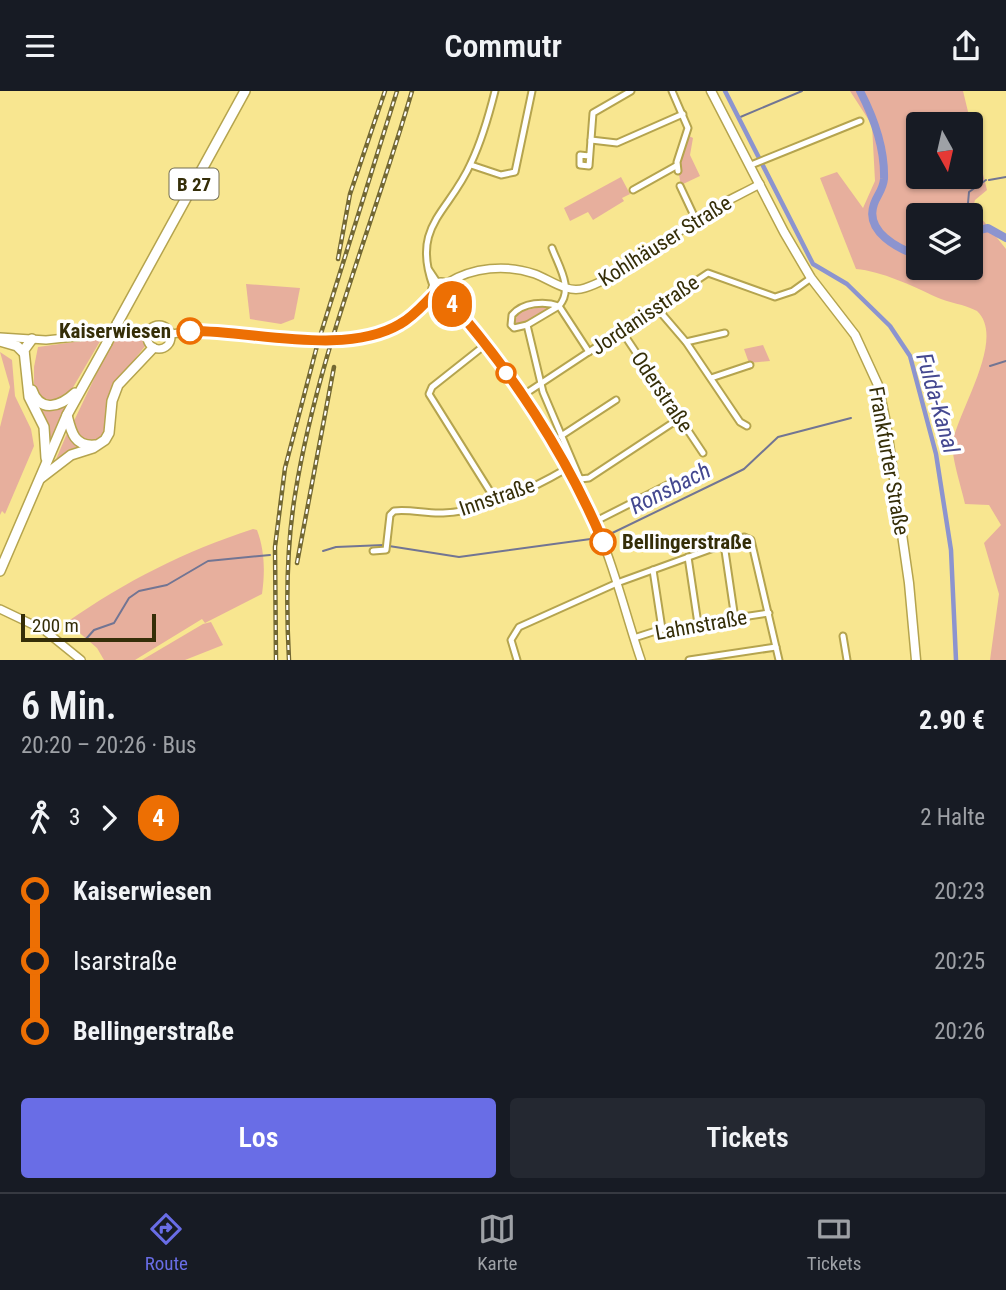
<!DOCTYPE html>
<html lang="de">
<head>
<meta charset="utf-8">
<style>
  body { margin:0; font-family:"Roboto Condensed",sans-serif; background:#242831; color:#f1f3f6; height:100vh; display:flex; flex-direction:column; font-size:26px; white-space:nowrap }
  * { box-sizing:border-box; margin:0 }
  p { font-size:23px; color:#9ea1a6 }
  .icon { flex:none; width:38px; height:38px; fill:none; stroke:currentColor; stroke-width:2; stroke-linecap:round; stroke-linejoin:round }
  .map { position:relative; height:569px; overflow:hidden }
  .sheet { display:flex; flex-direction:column; background:#171b24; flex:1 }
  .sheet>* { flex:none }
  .badge { padding:0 14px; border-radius:23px; font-size:24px; line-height:46px }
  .needle { width:46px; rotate:172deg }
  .fabs { position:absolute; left:906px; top:21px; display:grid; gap:14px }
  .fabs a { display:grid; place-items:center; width:77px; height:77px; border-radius:7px; background:#171b24; box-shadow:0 2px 5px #0004; font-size:35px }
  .scale { position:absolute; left:21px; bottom:18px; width:135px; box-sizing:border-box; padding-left:7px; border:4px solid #352e08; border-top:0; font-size:19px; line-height:24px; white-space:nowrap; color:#352e08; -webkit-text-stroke:5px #fff; paint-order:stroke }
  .map>.badge { position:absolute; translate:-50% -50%; box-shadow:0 0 0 4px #fff }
  .legs { display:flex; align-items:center; gap:10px; height:77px; padding:0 21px; font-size:23px }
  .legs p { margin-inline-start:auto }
  .headline { display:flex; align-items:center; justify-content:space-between; height:119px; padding:0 21px }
  h1 { font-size:38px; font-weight:600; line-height:52px }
  .cta { display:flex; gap:14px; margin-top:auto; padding:14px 21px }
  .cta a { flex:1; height:80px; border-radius:7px; background:#696de6; color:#fff; font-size:28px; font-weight:600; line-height:80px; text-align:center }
  .cta a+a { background:#242831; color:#f1f3f6 }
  ul { padding:0 21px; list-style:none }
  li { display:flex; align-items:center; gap:24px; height:70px; font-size:26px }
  li i { display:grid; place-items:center; width:10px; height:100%; margin:0 9px; background:currentColor }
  li i::after { content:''; width:18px; height:18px; margin:-9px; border:5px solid; border-radius:50%; background:#171b24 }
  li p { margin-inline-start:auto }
  li:first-child i { background:linear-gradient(#0000 50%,currentColor 0) }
  li:last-child i { background:linear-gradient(currentColor 50%,#0000 0) }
  header { display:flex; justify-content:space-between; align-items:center; height:91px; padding:0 21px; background:#171b24; font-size:32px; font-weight:600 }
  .tabs { display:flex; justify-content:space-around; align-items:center; height:98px; border-top:2px solid #363941; background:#171b24; font-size:19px; color:#9ea1a6 }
  .tabs a { display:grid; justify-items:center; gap:4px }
  .tabs .on { color:#696de6 }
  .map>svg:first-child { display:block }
  .green { fill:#e7af9d; fill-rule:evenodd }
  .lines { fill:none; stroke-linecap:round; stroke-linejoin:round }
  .stream { stroke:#727593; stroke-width:2 }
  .canal { stroke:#8c94cf; stroke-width:4.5 }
  .river { stroke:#8c94cf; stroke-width:8 }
  .street-casing { stroke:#b5a44e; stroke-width:9 }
  .secondary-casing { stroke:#b5a44e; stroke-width:10 }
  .primary-casing { stroke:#b5a44e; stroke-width:11 }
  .highway-casing { stroke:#b5a44e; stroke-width:12 }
  .street { stroke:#fff; stroke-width:5 }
  .secondary { stroke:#fff; stroke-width:7 }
  .primary { stroke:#fff; stroke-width:8 }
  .highway { stroke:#fff; stroke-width:9 }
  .rail-casing { stroke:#736833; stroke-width:4.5 }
  .rail { stroke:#fff; stroke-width:2; stroke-dasharray:5; stroke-linecap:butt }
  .highway-bridge-casing { stroke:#b5a44e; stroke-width:12; stroke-linecap:butt }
  .highway-bridge { stroke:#fff; stroke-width:9 }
  .line-1-casing { stroke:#fff; stroke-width:16 }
  .line-1 { stroke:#ed6f03; stroke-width:10 }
  .stop-1-dot { fill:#fff; stroke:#ed6f03; stroke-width:3.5 }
  .labels { text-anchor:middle; stroke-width:7; stroke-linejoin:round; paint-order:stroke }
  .shield { fill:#fff; stroke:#726d52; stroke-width:2 }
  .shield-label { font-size:19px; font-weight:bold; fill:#352e08 }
  .street-label { font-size:21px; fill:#352e08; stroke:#fff }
  .stop-label { font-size:21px; font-weight:bold; fill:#352e08; stroke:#fff; text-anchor:end }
  .water-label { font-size:23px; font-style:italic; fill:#444890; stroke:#fff }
</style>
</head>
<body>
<header><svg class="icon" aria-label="menu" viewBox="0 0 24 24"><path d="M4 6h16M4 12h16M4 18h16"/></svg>Commutr<svg class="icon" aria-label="share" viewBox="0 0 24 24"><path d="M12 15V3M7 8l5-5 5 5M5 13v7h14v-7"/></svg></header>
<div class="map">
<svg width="1006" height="569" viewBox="0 0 1006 569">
  <rect width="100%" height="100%" fill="#f8e690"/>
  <g class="green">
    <path d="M850 0H963L971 33H919V86H971V35L987 99 975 109 973 117 1006 158V569H990L999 503 984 452 1001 434 989 414 965 413C962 398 950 363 953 350 960 316 1006 247 977 220 964 213 949 212 936 206 913 195 881 180 856 178L820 87 837 81 863 117 875 90 872 34ZM919 124H971V177H919Z"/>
    <polygon points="689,45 693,47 690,64 700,85 681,94 677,74"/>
    <polygon points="621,86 630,103 622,107 624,110 593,129 588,121 570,130 564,117"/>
    <polygon points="246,193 300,197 294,228 281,233 250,228"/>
    <polygon points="548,214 551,217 520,235 515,236 512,231 517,226 515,222"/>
    <polygon points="119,244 142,246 146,254 118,289 102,346 98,350 80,350 73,332 112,250"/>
    <polygon points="102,247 68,305 49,313 34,302 34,276 38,256"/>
    <polygon points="763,254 770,270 749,272 744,258"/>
    <polygon points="0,261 12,269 15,305 31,338 34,355 5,423 2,420 0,424 0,336 10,296"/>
    <polygon points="68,311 48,355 36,313"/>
    <polygon points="68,340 89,357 54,373"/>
    <path d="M253 438 257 439C265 460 265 482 262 503L205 532 202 528 135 569H104L97 557 67 531C126 490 185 460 253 438Z"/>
    <polygon points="211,531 223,554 185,569 142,569 203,533"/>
  </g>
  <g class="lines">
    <g class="stream">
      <polyline points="738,27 802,0"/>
      <polyline points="989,89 1006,86"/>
      <polyline points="978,138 968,112 969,101 986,89"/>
      <polyline points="990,275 1006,270"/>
      <polyline points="604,446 730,385 744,378 778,346 851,327"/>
      <polyline points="389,455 459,466 598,447"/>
      <polyline points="323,460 336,456 384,454"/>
      <polyline points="86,548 94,539 114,532 129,507 139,500 167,494 208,470 270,464"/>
    </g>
    <polyline class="canal" points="725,0 813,173 847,193 890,235 910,265 936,363 951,459 956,569"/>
    <g class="river">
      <path d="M860 0C874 27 885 57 884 88 883 99 877 104 874 113 864 141 899 158 919 165"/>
      <polyline points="971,141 988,137 1006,147"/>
    </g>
    <g class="street-casing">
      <g id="street">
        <polyline points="672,0 688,37 677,71 678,80"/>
        <polyline points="591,49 617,52 683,23"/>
        <polyline points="589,65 580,64 580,74 589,75 593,22 631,0"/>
        <polyline points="471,74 501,84 515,81 532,0"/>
        <polyline points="751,74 860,30"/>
        <polyline points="680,95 696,129"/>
        <polyline points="633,99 676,75"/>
        <path d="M552 157C559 176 574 198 559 215L527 234 514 237 511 234 512 224C523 211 545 210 559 215"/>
        <polyline points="429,179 437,191"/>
        <path d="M433 195C411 134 449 122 471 72 482 49 489 24 495 0"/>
        <polyline points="559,215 589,261"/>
        <polyline points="656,216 686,251 740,331 747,335"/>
        <polyline points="527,234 543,301 580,388 589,387 680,327"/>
        <polyline points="621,239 703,362"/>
        <polyline points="686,251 725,242"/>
        <polyline points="485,254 432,296 429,303 496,410"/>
        <polyline points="711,287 750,274"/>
        <polyline points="522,305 708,182 775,206 793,200 811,187"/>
        <polyline points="561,345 616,309"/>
        <polyline points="594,431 669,393"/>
        <polyline points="724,453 735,528"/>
        <path d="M373 460 386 459 390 424 394 420C410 418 427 423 443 422 486 420 530 399 566 378"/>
        <polyline points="688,466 698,533"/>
        <polyline points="653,479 662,538"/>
        <polyline points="843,545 847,569"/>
        <polyline points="634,547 662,538 769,522"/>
        <polyline points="517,569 511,549 519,536 617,492 744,446 751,449 779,569"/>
        <polyline points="689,569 776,556"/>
      </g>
    </g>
    <g class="secondary-casing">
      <g id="secondary">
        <circle cx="441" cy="200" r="9"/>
        <path d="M447 192C473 176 506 173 535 183 551 189 567 203 585 197 620 186 672 145 704 123 721 112 742 103 760 93"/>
        <path d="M447 207C507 279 564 359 601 446 617 486 627 528 641 569"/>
        <circle cx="159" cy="246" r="12"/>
        <polyline points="170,243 199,240 291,249 366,245 401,232 433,204"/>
        <polyline points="0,246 46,249 122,241 147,243"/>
        <polyline points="0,518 44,539 81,569"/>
      </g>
    </g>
    <g class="primary-casing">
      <polyline id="primary" points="711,0 784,141 811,187 855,244 878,294 886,332 909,492 916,569"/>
    </g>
    <g class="highway-casing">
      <g id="highway">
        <polyline points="117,233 245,0"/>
        <polyline points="32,248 24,259 29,306 44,336 46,367"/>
        <polyline points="0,250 17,255 24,262"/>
        <path d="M32 299C40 323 61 315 75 302"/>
        <path d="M67 324C71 340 74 356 95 354"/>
        <polyline points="41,387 71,364 93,357 105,349 109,342 112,310 118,294 153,257"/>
        <polyline points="0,480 67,324 107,252"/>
      </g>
    </g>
    <use href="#street" class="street"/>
    <use href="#secondary" class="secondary"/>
    <use href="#primary" class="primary"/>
    <use href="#highway" class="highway"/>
    <g class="rail-casing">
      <g id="rail">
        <polyline points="338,168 350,103 385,0"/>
        <polyline points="297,472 334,276"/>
        <polyline points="276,569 275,456 285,377 317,255 397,0"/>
        <path d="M289 569C286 514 286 459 295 404 317 266 373 134 412 0"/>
      </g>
    </g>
    <use href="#rail" class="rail"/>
    <g class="highway-bridge-casing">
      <polyline id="highway-bridge" points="107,252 117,233"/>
    </g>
    <use href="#highway-bridge" class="highway-bridge"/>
  </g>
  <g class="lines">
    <g class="line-1-casing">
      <path id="line-1" d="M190 240C252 239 344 266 400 233 413 226 423 214 433 204L439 209 447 207C510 278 566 363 603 451"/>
    </g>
    <use href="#line-1" class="line-1"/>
  </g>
  <g class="stop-1-dot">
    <circle cx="190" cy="240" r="12"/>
    <circle cx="506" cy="282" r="9"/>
    <circle cx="603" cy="451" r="12"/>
  </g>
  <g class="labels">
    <rect class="shield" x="169.5" y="77.5" width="49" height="31" rx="5"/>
    <g class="shield-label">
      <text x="194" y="100">B 27</text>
    </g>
    <g class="street-label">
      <text transform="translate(665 150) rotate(-32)" y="7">Kohlhäuser Straße</text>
      <text transform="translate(645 224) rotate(-34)" y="7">Jordanisstraße</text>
      <text transform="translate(662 301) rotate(56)" y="7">Oderstraße</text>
      <text transform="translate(889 370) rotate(80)" y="7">Frankfurter Straße</text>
      <text transform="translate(497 406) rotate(-19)" y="7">Innstraße</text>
      <text transform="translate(701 534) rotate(-10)" y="7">Lahnstraße</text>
    </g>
    <g class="stop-label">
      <text x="171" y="247">Kaiserwiesen</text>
      <text x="622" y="458" text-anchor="start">Bellingerstraße</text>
    </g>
    <g class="water-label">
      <text transform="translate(938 312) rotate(74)" y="8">Fulda-Kanal</text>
      <text transform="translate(670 397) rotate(-27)" y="8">Ronsbach</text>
    </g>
  </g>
</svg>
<div class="fabs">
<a><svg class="needle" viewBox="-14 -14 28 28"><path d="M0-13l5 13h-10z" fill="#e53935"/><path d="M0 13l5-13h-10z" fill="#9ea1a6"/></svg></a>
<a><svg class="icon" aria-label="layers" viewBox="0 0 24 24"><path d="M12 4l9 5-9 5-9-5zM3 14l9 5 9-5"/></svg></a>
</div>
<div class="scale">200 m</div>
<b class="badge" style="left:452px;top:213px;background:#ed6f03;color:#fff">4</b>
</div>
<section class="sheet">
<div class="headline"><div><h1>6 Min.</h1><p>20:20 – 20:26 · Bus</p></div><b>2.90 €</b></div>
<div class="legs"><svg class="icon" aria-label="walk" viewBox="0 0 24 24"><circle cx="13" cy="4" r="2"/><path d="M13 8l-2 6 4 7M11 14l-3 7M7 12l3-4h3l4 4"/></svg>3<svg class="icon" aria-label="forward" viewBox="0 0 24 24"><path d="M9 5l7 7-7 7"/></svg><b class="badge" style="background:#ed6f03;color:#fff">4</b><p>2 Halte</p></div>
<ul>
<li><i style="color:#ed6f03"></i><b>Kaiserwiesen</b><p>20:23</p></li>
<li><i style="color:#ed6f03"></i><span>Isarstraße</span><p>20:25</p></li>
<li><i style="color:#ed6f03"></i><b>Bellingerstraße</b><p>20:26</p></li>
</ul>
<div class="cta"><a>Los</a><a>Tickets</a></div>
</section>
<nav class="tabs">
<a class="on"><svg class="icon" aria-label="directions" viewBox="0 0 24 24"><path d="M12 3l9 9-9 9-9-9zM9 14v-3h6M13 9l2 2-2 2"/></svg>Route</a>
<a><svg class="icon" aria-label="map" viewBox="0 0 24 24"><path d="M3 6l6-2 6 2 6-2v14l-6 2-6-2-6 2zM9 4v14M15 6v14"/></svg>Karte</a>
<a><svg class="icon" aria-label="tickets" viewBox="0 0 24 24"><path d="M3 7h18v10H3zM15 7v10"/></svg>Tickets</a>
</nav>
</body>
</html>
